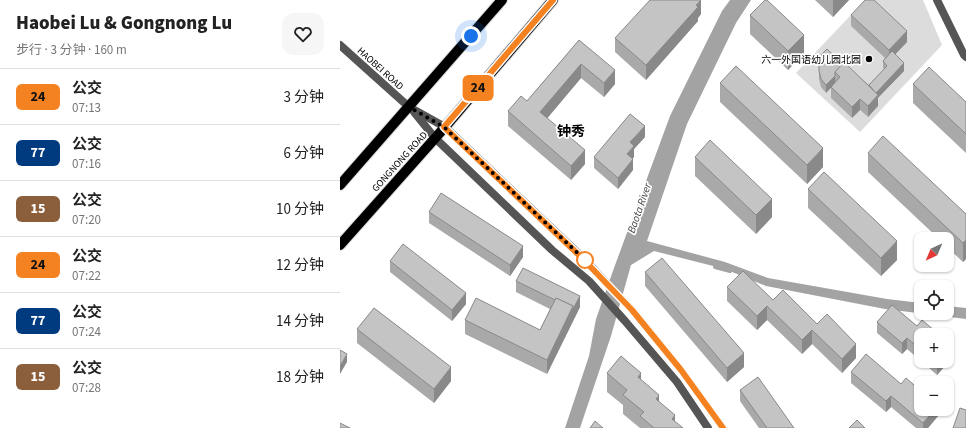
<!DOCTYPE html>
<html lang="zh">
<head>
<meta charset="utf-8">
<style>
  body { margin:0; font-family:"Source Sans 3","Noto Sans SC",sans-serif; background:#f6f6f6; color:#222; height:100vh; display:flex; flex-direction:column; font-size:15px; white-space:nowrap }
  * { box-sizing:border-box; margin:0 }
  p { font-size:13px; color:#767676 }
  .icon { flex:none; width:22px; height:22px; fill:none; stroke:currentColor; stroke-width:2; stroke-linecap:round; stroke-linejoin:round }
  .map { position:relative; flex:1; overflow:hidden }
  .details { display:flex; flex-direction:column; background:#fff; width:340px }
  .details>* { flex:none }
  .badge { padding:0 8px; border-radius:6px; font-size:14px; line-height:26px }
  .needle { width:26px; rotate:224deg }
  .fabs { position:absolute; left:574px; top:232px; display:grid; gap:8px }
  .fabs a { display:grid; place-items:center; width:40px; height:40px; border-radius:8px; background:#fff; box-shadow:0 1px 3px #0004; font-size:20px }
  .you { position:absolute; width:20px; height:20px; margin:-10px; border:3px solid #fff; border-radius:50%; background:#1a73e8; box-shadow:0 0 0 6px #1a73e833 }
  .map>.badge { position:absolute; translate:-50% -50%; box-shadow:0 0 0 2px #fff }
  .round { display:grid; place-items:center; flex:none; width:42px; height:42px; border-radius:12px; background:#f6f6f6 }
  .head { display:flex; align-items:center; justify-content:space-between; height:68px; padding:0 16px }
  h1 { font-size:19px; font-weight:800; line-height:30px }
  ul { padding:0; list-style:none }
  li { display:flex; align-items:center; gap:12px; height:56px; padding:0 16px; border-top:1px solid #e0e0e0 }
  li div { flex:1 }
  li b { display:block; font-size:15px }
  li em { font-style:normal }
  li .badge { min-width:44px; font-weight:700; text-align:center }
  main { display:flex; flex:1; min-height:0 }
  .map>svg:first-child { display:block }
  .green { fill:#dcdcdc; fill-rule:evenodd }
  .water { fill:#a3a3a3 }
  .lines { fill:none; stroke-linecap:round; stroke-linejoin:round }
  .stream { stroke:#a3a3a3; stroke-width:4 }
  .primary-casing { stroke:#dbdbdb; stroke-width:12 }
  .minor { stroke:#555; stroke-width:8 }
  .tertiary { stroke:#555; stroke-width:8 }
  .primary { stroke:#000; stroke-width:10 }
  .wall { fill:#a9a9a9 }
  .shaded-wall { fill:#898989 }
  .building { fill:#c4c4c4; stroke:#898989 }
  .line-casing { stroke:#fff; stroke-width:9 }
  .line { stroke:#f58220; stroke-width:6 }
  .walk { stroke:#000; stroke-width:4; stroke-dasharray:0 7.2 }
  .poi-dot { fill:#000; stroke:#fff; stroke-width:1.5 }
  .stop-dot { fill:#fff; stroke:#f58220; stroke-width:2 }
  .labels { text-anchor:middle; stroke-width:3.5; stroke-linejoin:round; paint-order:stroke }
  .poi-label { font-size:10px; fill:#000; stroke:#fff; text-anchor:end }
  .street-label { font-size:10px; fill:#000; stroke:#fff }
  .water-label { font-size:11px; font-style:italic; fill:#444; stroke:#fff }
  .district-label { font-size:14px; font-weight:bold; fill:#000; stroke:#fff }
</style>
</head>
<body>
<main>
<section class="details">
<div class="head"><div><h1>Haobei Lu &amp; Gongnong Lu</h1><p>步行 · 3 分钟 · 160 m</p></div><a class="round"><svg class="icon" aria-label="heart" viewBox="0 0 24 24"><path d="M12 20l-8-8c-3-5 5-10 8-4 3-6 11-1 8 4z"/></svg></a></div>
<ul>
<li><span class="badge" style="background:#f58220;color:#111">24</span><div><b>公交</b><p>07:13</p></div><em>3 分钟</em></li>
<li><span class="badge" style="background:#003b80;color:#fff">77</span><div><b>公交</b><p>07:16</p></div><em>6 分钟</em></li>
<li><span class="badge" style="background:#8b5e3c;color:#fff">15</span><div><b>公交</b><p>07:20</p></div><em>10 分钟</em></li>
<li><span class="badge" style="background:#f58220;color:#111">24</span><div><b>公交</b><p>07:22</p></div><em>12 分钟</em></li>
<li><span class="badge" style="background:#003b80;color:#fff">77</span><div><b>公交</b><p>07:24</p></div><em>14 分钟</em></li>
<li><span class="badge" style="background:#8b5e3c;color:#fff">15</span><div><b>公交</b><p>07:28</p></div><em>18 分钟</em></li>
</ul>
</section>
<div class="map">
<svg width="626" height="428" viewBox="0 0 626 428">
  <rect width="100%" height="100%" fill="#fff"/>
  <path class="green" d="M525 0H583L602 45 520 132 456 73ZM530 7 567 42 552 59 564 71 535 102 538 106 528 117 520 110 512 118 492 98 500 89 495 84 486 93C478 82 478 76 482 64L481 63 487 57 527 95 547 73 543 68 549 61 511 26Z"/>
  <polygon class="water" points="390,0 411,0 396,23 347,124 307,241 385,262 428,278 547,299 581,303 581,313 607,313 607,306 626,308 626,319 545,309 426,286 385,269 314,251 291,265 271,336 240,428 225,428 249,356 256,319 274,268 330,116 382,11"/>
  <g class="lines">
    <polyline class="stream" points="375,267 390,271"/>
    <g class="primary-casing">
      <g id="primary">
        <polyline points="0,185 162,0"/>
        <polyline points="0,245 105,127 213,0"/>
      </g>
    </g>
    <g class="minor">
      <polyline points="597,0 624,55 626,57"/>
      <polyline points="0,45 69,107"/>
    </g>
    <g class="tertiary">
      <polyline points="69,107 105,127 243,258 292,310 341,370 383,428"/>
      <polyline points="74,112 95,138 212,250 249,281 285,321 337,382 368,428"/>
    </g>
    <use href="#primary" class="primary"/>
  </g>
  <g class="wall">
    <polygon points="475,0 509,0 493,17"/>
    <polygon points="361,14 358,18 358,21 306,80 275,52 275,38"/>
    <polygon points="410,15 464,53 448,70 410,34"/>
    <polygon points="511,15 567,42 555,55 564,71 538,98 538,106 528,117 520,110 512,118 491,98 491,87 486,93 481,87 479,79 479,71 481,60 481,55 503,64 529,85 544,69 543,68 543,61 545,58 511,26"/>
    <polygon points="239,40 275,84 264,97 241,78 207,118 245,164 231,180 168,126 168,111 187,101"/>
    <polygon points="380,83 483,167 467,184 380,102"/>
    <polygon points="573,84 626,102 626,153 573,103"/>
    <polygon points="305,137 294,149 294,157 293,158 293,170 278,189 254,168 254,157"/>
    <polygon points="528,153 626,214 626,259 623,262 607,247 607,239 599,239 528,172"/>
    <polygon points="355,157 432,217 416,234 355,176"/>
    <polygon points="468,189 557,260 541,276 468,208"/>
    <polygon points="89,212 183,257 170,276 89,223"/>
    <polygon points="50,261 126,304 112,321 50,272"/>
    <polygon points="305,272 404,367 387,382 305,286"/>
    <polygon points="176,281 240,307 207,374 125,334 125,320 200,330 210,309 176,292"/>
    <polygon points="387,287 433,300 477,324 516,358 502,373 472,344 462,354 427,320 417,330 387,301"/>
    <polygon points="537,322 577,326 581,335 581,361 567,349 562,354 537,333"/>
    <polygon points="17,329 111,381 94,403 17,343"/>
    <polygon points="613,357 597,375 581,361 607,361"/>
    <polygon points="511,372 561,384 598,409 598,416 588,428 576,428 551,407 546,412 511,383"/>
    <polygon points="267,373 301,380 335,422 343,428 300,428 283,414 283,405 267,392"/>
    <polygon points="400,390 454,428 419,428 400,401"/>
  </g>
  <g class="shaded-wall">
    <polygon points="361,0 361,14 358,18 358,21 306,80 306,65"/>
    <polygon points="493,0 509,0 493,17"/>
    <polygon points="567,31 567,42 549,61 549,50"/>
    <polygon points="464,35 464,53 448,70 448,51"/>
    <polygon points="564,63 564,71 538,98 538,106 528,117 528,106 535,94"/>
    <polygon points="241,64 241,78 200,127 200,112"/>
    <polygon points="275,70 275,84 264,97 264,83"/>
    <polygon points="495,76 495,84 486,93 486,85"/>
    <polygon points="520,99 520,110 512,118 512,107"/>
    <polygon points="305,126 305,137 294,149 294,157 287,165 287,154 290,142"/>
    <polygon points="483,148 483,167 467,184 467,165"/>
    <polygon points="245,150 245,164 231,180 231,166"/>
    <polygon points="293,159 293,170 278,189 278,178"/>
    <polygon points="432,199 432,217 416,234 416,215"/>
    <polygon points="626,240 626,259 623,262 623,243"/>
    <polygon points="557,241 557,260 541,276 541,258"/>
    <polygon points="183,246 183,257 170,276 170,265"/>
    <polygon points="126,293 126,304 112,321 112,310"/>
    <polygon points="240,296 240,307 207,374 207,360 233,306"/>
    <polygon points="427,306 427,320 417,330 417,316"/>
    <polygon points="472,330 472,344 462,354 462,340"/>
    <polygon points="567,338 567,349 562,354 562,343"/>
    <polygon points="516,344 516,358 502,373 502,359"/>
    <polygon points="613,346 613,357 597,375 597,364 600,361 607,361 607,353"/>
    <polygon points="404,353 404,367 387,382 387,368"/>
    <polygon points="7,354 7,362 0,374 0,366"/>
    <polygon points="111,367 111,381 94,403 94,389"/>
    <polygon points="301,373 301,392 298,377"/>
    <polygon points="319,395 319,414 316,399"/>
    <polygon points="551,396 551,407 546,412 546,401"/>
    <polygon points="595,409 598,409 598,416 588,428 583,428 583,423"/>
    <polygon points="335,415 335,428 332,419"/>
  </g>
  <g class="building">
    <polygon points="310,0 361,0 356,5 358,7 306,65 275,38"/>
    <polygon points="425,0 427,0 464,35 448,51 410,15"/>
    <polygon points="525,0 534,0 567,31 549,50 511,15"/>
    <polygon points="239,40 275,70 264,83 241,64 200,112 245,150 231,166 168,111 181,96 187,101"/>
    <polygon points="487,49 503,64 495,72 495,76 486,85 481,79 479,71 479,64 482,56 481,55"/>
    <polygon points="552,51 564,63 536,93 529,85 547,66 543,61"/>
    <polygon points="504,62 538,95 528,106 520,99 512,107 491,87 500,77 495,72"/>
    <polygon points="396,66 483,148 467,165 380,83"/>
    <polygon points="589,67 626,102 626,134 573,84"/>
    <polygon points="290,114 305,126 290,142 294,146 287,154 293,159 278,178 254,157"/>
    <polygon points="543,136 626,214 626,240 623,243 528,153"/>
    <polygon points="370,140 432,199 416,215 355,157"/>
    <polygon points="484,172 557,241 541,258 468,189"/>
    <polygon points="101,193 183,246 170,265 89,212"/>
    <polygon points="63,244 126,293 112,310 50,261"/>
    <polygon points="322,258 404,353 387,368 305,272"/>
    <polygon points="183,268 240,296 233,309 233,306 216,298 215,300 176,281"/>
    <polygon points="403,271 433,300 443,290 477,324 487,314 516,344 502,359 472,330 462,340 427,306 417,316 387,287"/>
    <polygon points="136,298 200,330 216,298 233,306 207,360 125,320"/>
    <polygon points="552,305 577,326 582,320 600,335 581,335 581,350 567,338 562,343 537,322"/>
    <polygon points="34,308 111,367 94,389 17,329"/>
    <polygon points="607,341 613,346 607,353"/>
    <polygon points="0,350 7,354 0,366"/>
    <polygon points="526,354 561,384 566,378 581,391 581,409 595,409 583,423 551,396 546,401 511,372"/>
    <polygon points="281,356 301,373 298,377 319,395 316,399 335,415 332,419 343,428 314,428 300,416 304,412 283,395 287,390 267,373"/>
    <polygon points="594,361 600,361 597,364"/>
    <polygon points="418,377 454,428 427,428 400,390"/>
    <polygon points="620,408 626,410 626,428 613,428"/>
    <polygon points="517,420 525,428 509,428"/>
    <polygon points="255,421 263,428 250,428"/>
    <polygon points="0,423 10,428 0,428"/>
  </g>
  <g class="lines">
    <g class="line-casing">
      <polyline id="line" points="213,0 104,127 242,258 292,310 341,370 383,428"/>
    </g>
    <use href="#line" class="line"/>
    <polyline class="walk" points="131,36 69,107 104,127 245,260"/>
  </g>
  <circle class="poi-dot" cx="529" cy="59" r="4"/>
  <circle class="stop-dot" cx="245" cy="260" r="8"/>
  <g class="labels">
    <g class="poi-label">
      <text x="521" y="63">六一外国语幼儿园北园</text>
    </g>
    <g class="street-label">
      <text transform="translate(41 68) rotate(42)" y="4">HAOBEI ROAD</text>
      <text transform="translate(59 161) rotate(-48)" y="4">GONGNONG ROAD</text>
    </g>
    <g class="water-label">
      <text transform="translate(299 208) rotate(-71)" y="4">Baota River</text>
    </g>
    <g class="district-label">
      <text x="231" y="136">钟秀</text>
    </g>
  </g>
</svg>
<div class="fabs">
<a><svg class="needle" viewBox="-14 -14 28 28"><path d="M0-13l5 13h-10z" fill="#e53935"/><path d="M0 13l5-13h-10z" fill="#767676"/></svg></a>
<a><svg class="icon" aria-label="locate" viewBox="0 0 24 24"><circle cx="12" cy="12" r="6"/><path d="M12 2v4M12 18v4M2 12h4M18 12h4"/></svg></a>
<a>+</a>
<a>−</a>
</div>
<div class="you" style="left:131px;top:36px"></div>
<b class="badge" style="left:138px;top:88px;background:#f58220;color:#111">24</b>
</div>
</main>
</body>
</html>
